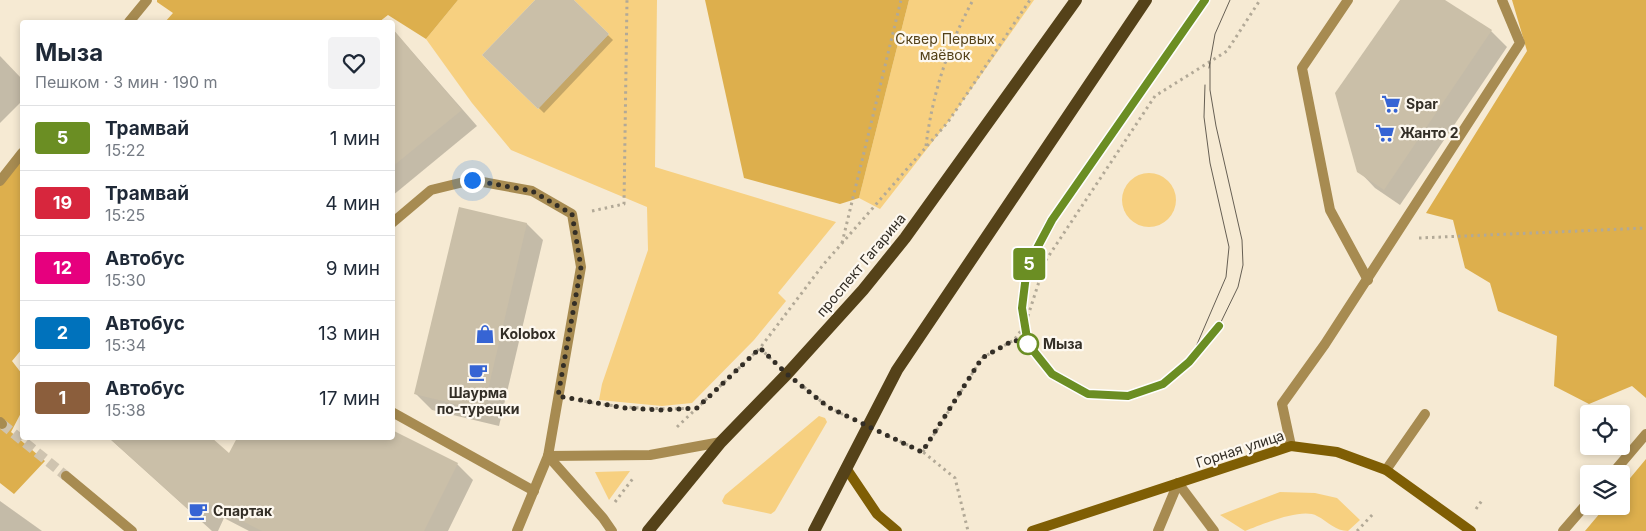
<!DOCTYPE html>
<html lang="ru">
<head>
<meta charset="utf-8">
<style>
  body { margin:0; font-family:Inter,sans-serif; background:#f2f2f3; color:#1f2937; height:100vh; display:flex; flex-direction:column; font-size:19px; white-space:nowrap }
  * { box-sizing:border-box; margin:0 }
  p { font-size:16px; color:#747a83 }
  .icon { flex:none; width:28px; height:28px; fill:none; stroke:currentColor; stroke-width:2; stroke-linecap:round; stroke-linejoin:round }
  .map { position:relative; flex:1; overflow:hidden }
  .panel { position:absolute; left:20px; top:20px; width:375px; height:420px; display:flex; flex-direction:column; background:#fff; border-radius:5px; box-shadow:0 2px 8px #0003 }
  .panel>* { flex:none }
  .badge { padding:0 10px; border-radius:4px; font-size:18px; line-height:32px }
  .buttons { position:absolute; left:1580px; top:405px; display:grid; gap:10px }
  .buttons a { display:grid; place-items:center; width:50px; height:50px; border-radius:5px; background:#fff; box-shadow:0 2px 8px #0003; font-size:25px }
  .you { position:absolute; width:25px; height:25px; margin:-12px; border:4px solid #fff; border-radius:50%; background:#1a73e8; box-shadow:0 0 0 8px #1a73e833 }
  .map>.badge { position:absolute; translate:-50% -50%; box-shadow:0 0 0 2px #fff }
  .round { display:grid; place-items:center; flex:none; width:52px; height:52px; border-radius:5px; background:#f2f2f3 }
  .headline { display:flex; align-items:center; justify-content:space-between; height:85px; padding:0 15px }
  h1 { font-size:24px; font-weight:700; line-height:38px }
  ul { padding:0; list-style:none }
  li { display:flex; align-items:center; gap:15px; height:65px; padding:0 15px; border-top:1px solid #e0e1e3 }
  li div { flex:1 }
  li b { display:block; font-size:19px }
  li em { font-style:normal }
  li .badge { min-width:55px; font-weight:700; text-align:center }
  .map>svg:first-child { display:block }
  .green { fill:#f7d080 }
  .forest { fill:#ddaf4d }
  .shadow { fill:#0003 }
  .building { fill:#cabfa8 }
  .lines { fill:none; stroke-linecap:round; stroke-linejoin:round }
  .street-tunnel { stroke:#cfc4b0; stroke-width:10; stroke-dasharray:10 5; stroke-linecap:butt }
  .path { stroke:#b2a997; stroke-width:3; stroke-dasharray:2.5 4; stroke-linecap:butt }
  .lane { stroke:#a78b51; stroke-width:10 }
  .street { stroke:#a78b51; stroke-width:10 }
  .secondary { stroke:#7f5e04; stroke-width:10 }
  .primary { stroke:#554219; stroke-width:12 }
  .tram { stroke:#665f53; stroke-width:1 }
  .line-casing { stroke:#fff; stroke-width:11 }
  .line { stroke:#6b8e23; stroke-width:8 }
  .walk { stroke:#332e26; stroke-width:5; stroke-dasharray:0 9 }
  .stop-dot { fill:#fff; stroke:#6b8e23; stroke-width:2.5 }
  .labels { text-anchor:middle; stroke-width:4.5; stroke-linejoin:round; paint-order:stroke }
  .park-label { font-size:14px; fill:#534118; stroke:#fdf8ef }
  .poi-label { font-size:14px; font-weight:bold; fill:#332e26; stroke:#fdf8ef; text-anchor:start }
  .street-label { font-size:14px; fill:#332e26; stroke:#fdf8ef }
  .stop-label { font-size:14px; font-weight:bold; fill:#332e26; stroke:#fdf8ef; text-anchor:start }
</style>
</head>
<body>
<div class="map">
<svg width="1646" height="531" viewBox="0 0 1646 531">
  <rect width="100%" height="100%" fill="#f6ead3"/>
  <g class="green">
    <polygon points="458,0 535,0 482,55 538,109 609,34 574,0 657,0 655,167 836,222 778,293 786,301 754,340 692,403 662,406 599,400 602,384 648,250 647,207 511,150 472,103 426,39"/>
    <polygon points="909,0 1034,0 948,122 880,209 859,198"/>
    <circle cx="1149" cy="200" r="27"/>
    <polygon points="819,416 825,418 827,422 775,511 771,514 724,504 722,501 725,495"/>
    <polygon points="630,471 609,500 595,472"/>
    <path d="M1280 492 1315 493 1337 498 1360 520 1348 531C1335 531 1329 522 1317 516 1302 507 1261 525 1245 531L1220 515Z"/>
  </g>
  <g class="forest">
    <polygon points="157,0 458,0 426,39 388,15 379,22 165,22 173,13 157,2"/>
    <polygon points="705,0 909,0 859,198 840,204 744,178"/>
    <polygon points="1512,0 1646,0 1646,398 1632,386 1589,404 1554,386 1557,336 1498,311 1490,283 1465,268 1453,220 1426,213 1527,51"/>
    <polygon points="22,152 22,349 12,361 22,374 22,411 11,432 45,461 14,494 0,483 0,182"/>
    <polygon points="1646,459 1646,531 1585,531 1606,506 1621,506 1621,489"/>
  </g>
  <g class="shadow">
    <polygon points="536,0 572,0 613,40 544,113 484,55"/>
    <polygon points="1401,0 1442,0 1491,31 1507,47 1400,205 1375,188 1359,171"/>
    <polygon points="392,29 477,126 392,196"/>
    <polygon points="0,56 22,79 22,101 0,123"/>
    <polygon points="460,208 527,224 543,240 499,426 432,410 416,394"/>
    <polygon points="109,438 210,438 229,456 238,438 392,438 457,464 473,480 448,531 249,531 224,518 218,531 212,531"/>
    <polygon points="0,501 42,531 0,531"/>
  </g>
  <g class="building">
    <polygon points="535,0 574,0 609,34 538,109 482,55"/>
    <polygon points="1400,0 1445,0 1492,30 1384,190 1357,172 1335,93"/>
    <polygon points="392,28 462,110 392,167"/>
    <polygon points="459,207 527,223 483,411 414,394"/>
    <polygon points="392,430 458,463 424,531 262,531 207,503 200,520 109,438 212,438 229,453 237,438 392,438"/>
  </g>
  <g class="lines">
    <polyline class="street-tunnel" points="2,424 66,476"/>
    <g class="path">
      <path d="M926 146C932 95 948 46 973 0"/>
      <polyline points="592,211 624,204 627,0"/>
      <polyline points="1419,238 1646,228"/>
      <polyline points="842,243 901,0"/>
      <polyline points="760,348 771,359"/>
      <polyline points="804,387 828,407 848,417"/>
      <path d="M578 400C618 408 656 410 696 408"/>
      <polyline points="677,427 760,348 823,265 948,122 1030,0"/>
      <polyline points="888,436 923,452 955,478 968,531"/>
      <polyline points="923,452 982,358 1014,340 1025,325 1046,260 1155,96 1227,51 1260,0"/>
      <polyline points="615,502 634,477"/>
      <polyline points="1476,509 1483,499"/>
      <polyline points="1357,531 1374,513"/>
    </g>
    <g class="lane">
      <polyline points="1348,0 1302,68 1330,210 1368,280"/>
      <polyline points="129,22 147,0"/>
      <polyline points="0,181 22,153"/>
      <polyline points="392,223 431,190 472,180 532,191 572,214 581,267 548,456 517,531"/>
      <polyline points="392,412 534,491"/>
      <polyline points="1291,446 1282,404 1325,344 1520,43 1502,0"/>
      <polyline points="548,456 650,455 721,442"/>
      <polyline points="548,456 603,518 612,531"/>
      <polyline points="1386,470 1425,414"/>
      <polyline points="1178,483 1214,531"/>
    </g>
    <g class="street">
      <polyline points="0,422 2,424"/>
      <polyline points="1612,474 1646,434"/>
      <polyline points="66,476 132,531"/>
      <polyline points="1158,531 1178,483"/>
      <polyline points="1563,531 1589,501"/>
    </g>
    <g class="secondary">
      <polyline points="846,468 877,514 897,531"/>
      <polyline points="1032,531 1291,446 1337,452 1386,470 1471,531"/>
    </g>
    <g class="primary">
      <polyline points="648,531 721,442 787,374 863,290 905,238 1076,0"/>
      <polyline points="814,531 897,370 1146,0"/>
    </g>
    <g class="tram">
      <polyline points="1205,0 1052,220 1027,267 1022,308 1028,344 1052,374 1088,394 1128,396 1163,384 1189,362 1219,326 1238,287 1243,265 1242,240 1216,126 1210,90 1210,63"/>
      <polyline points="1209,68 1215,34 1230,0"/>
      <polyline points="1195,349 1226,277 1229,247 1210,163 1204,117 1205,85"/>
    </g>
  </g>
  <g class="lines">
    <g class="line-casing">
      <polyline id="line" points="1205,0 1052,220 1027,267 1022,308 1028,344 1052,374 1088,394 1128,396 1163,384 1189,362 1219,326"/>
    </g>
    <use href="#line" class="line"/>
    <polyline class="walk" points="472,180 532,191 572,214 581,267 558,396 625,408 659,410 697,408 760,348 787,374 828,407 922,452 982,358 1014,340 1028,344"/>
  </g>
  <defs>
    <g id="supermarket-bare" transform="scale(1.5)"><path d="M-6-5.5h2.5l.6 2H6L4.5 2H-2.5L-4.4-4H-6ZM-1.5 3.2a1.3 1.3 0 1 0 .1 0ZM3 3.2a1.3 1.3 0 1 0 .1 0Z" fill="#3664d4" stroke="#fdf8ef" stroke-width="2.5" paint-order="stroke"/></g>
    <g id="shop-bare" transform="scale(1.5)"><path d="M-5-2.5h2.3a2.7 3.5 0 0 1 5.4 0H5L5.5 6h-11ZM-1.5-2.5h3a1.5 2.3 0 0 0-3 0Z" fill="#3664d4" stroke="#fdf8ef" stroke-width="2.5" paint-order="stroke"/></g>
    <g id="cafe-bare" transform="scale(1.5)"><path d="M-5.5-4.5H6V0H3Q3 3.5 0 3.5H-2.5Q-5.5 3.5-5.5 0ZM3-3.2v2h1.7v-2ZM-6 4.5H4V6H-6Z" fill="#3664d4" stroke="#fdf8ef" stroke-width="2.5" paint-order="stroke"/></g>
  </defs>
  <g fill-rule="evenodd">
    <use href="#supermarket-bare" x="1391" y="104"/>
    <use href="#supermarket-bare" x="1385" y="133"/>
    <use href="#shop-bare" x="485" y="334"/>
    <use href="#cafe-bare" x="478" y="372"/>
    <use href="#cafe-bare" x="198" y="511"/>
  </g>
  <circle class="stop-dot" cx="1028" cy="344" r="10"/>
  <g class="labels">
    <g class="park-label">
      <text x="945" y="44">Сквер Первых<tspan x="945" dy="16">маёвок</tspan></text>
    </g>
    <g class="poi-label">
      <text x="1406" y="109">Spar</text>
      <text x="1400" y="138">Жанто 2</text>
      <text x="500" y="339">Kolobox</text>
      <text x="478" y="398" text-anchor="middle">Шаурма<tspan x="478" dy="16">по-турецки</tspan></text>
      <text x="213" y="516">Спартак</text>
    </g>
    <g class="street-label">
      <text transform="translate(861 265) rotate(-50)" y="5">проспект Гагарина</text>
      <text transform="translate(1240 449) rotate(-18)" y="5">Горная улица</text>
    </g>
    <g class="stop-label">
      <text x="1043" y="349">Мыза</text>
    </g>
  </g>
</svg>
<div class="buttons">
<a><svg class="icon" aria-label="locate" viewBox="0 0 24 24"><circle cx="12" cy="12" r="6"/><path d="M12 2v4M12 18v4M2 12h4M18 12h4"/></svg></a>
<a><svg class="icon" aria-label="layers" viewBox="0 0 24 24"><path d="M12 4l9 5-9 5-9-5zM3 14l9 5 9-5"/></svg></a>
</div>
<div class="you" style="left:472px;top:180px"></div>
<b class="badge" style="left:1029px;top:264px;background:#6b8e23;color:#fff">5</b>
<section class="panel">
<div class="headline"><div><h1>Мыза</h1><p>Пешком · 3 мин · 190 m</p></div><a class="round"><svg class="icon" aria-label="heart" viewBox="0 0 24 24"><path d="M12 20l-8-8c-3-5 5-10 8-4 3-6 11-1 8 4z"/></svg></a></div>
<ul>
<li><span class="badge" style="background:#6b8e23;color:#fff">5</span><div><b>Трамвай</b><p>15:22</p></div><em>1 мин</em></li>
<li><span class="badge" style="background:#d7263d;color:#fff">19</span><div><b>Трамвай</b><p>15:25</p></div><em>4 мин</em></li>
<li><span class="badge" style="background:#e6007e;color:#fff">12</span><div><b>Автобус</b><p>15:30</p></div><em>9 мин</em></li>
<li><span class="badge" style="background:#0072bc;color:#fff">2</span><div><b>Автобус</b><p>15:34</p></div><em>13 мин</em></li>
<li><span class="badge" style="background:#8b5e3c;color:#fff">1</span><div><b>Автобус</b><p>15:38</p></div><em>17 мин</em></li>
</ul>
</section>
</div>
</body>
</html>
